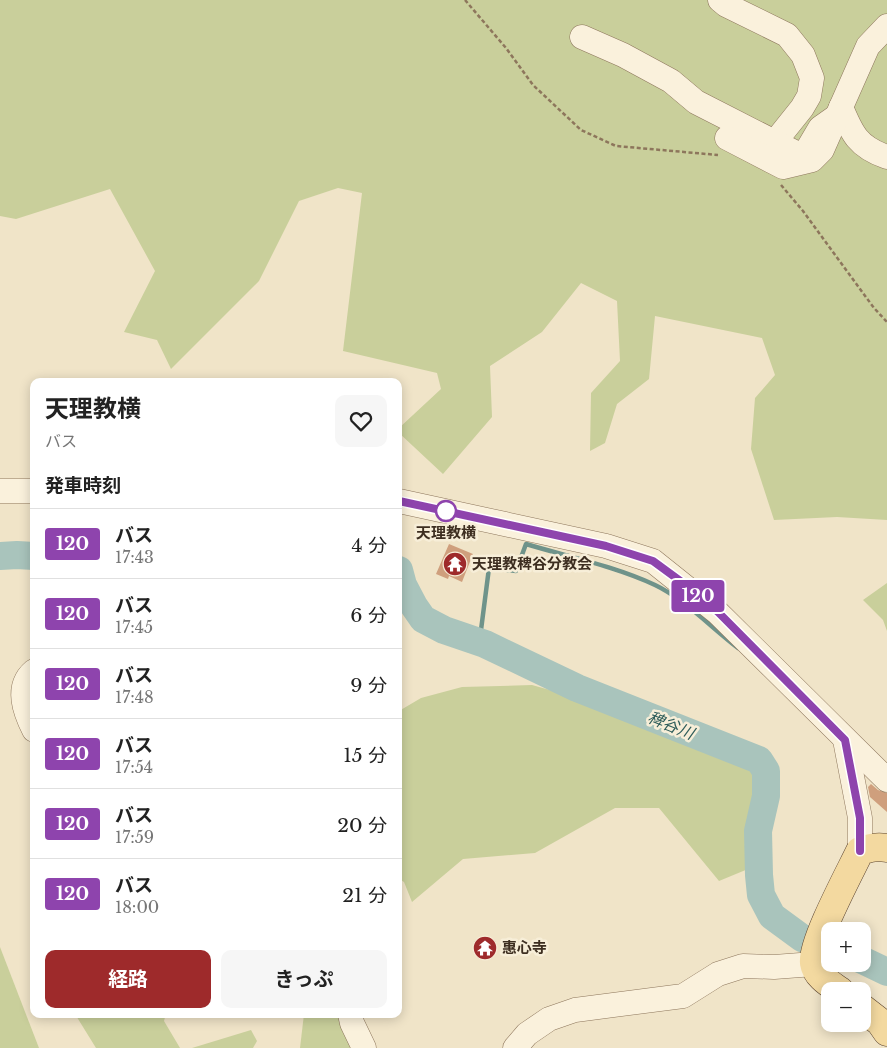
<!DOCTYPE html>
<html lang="ja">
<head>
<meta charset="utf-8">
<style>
  body { margin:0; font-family:"Libre Baskerville","Noto Sans JP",serif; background:#f6f6f6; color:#222; height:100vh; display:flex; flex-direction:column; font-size:19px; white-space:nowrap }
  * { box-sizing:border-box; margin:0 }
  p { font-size:16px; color:#767676 }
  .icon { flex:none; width:28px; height:28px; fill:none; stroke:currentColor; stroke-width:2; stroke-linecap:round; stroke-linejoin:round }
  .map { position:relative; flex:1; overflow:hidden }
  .details { position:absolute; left:30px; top:378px; width:372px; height:640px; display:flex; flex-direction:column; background:#fff; border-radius:10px; box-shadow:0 2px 12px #0003 }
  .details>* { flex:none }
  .badge { padding:0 10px; border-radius:4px; font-size:18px; line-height:32px }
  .fabs { position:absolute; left:821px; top:922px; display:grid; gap:10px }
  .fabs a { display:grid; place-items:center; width:50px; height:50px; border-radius:10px; background:#fff; box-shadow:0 2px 12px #0003; font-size:25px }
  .map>.badge { position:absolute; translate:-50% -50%; box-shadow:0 0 0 2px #fff }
  h2 { padding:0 15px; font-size:19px; line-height:45px }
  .round { display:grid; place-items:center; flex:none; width:52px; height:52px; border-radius:10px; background:#f6f6f6 }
  .summary { display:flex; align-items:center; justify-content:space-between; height:85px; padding:0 15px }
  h1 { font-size:24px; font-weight:700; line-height:38px }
  .primary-button { display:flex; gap:10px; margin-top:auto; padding:10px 15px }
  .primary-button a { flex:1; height:58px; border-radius:10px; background:#9e2a2b; color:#fff; font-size:20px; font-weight:700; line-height:58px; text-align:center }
  .primary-button a+a { background:#f6f6f6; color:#222 }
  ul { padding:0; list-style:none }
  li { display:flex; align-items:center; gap:15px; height:70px; padding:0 15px; border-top:1px solid #e0e0e0 }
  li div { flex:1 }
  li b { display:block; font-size:19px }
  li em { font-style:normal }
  li .badge { min-width:55px; font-weight:700; text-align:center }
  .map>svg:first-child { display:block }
  .green { fill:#c9cf9b }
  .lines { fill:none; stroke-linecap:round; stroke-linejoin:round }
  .stream { stroke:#6f938a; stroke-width:4.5 }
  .river { stroke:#a9c4bc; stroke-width:28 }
  .building { fill:#cf9f7d }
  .minor-casing { stroke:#8d765c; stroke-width:25 }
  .major-casing { stroke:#5b4430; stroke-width:29 }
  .path { stroke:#8d765c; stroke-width:2.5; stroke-dasharray:4 2.5; stroke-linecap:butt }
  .minor { stroke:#faf1dc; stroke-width:24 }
  .major { stroke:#f3d9a0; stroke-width:28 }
  .line-casing { stroke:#fff; stroke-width:11 }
  .line { stroke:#8e44ad; stroke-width:8 }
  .stop-dot { fill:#fff; stroke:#8e44ad; stroke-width:2.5 }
  .labels { text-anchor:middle; stroke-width:5; stroke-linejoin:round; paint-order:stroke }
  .stop-label { font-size:15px; font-weight:bold; fill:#3d2e20; stroke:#f7eed8 }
  .poi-label { font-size:15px; font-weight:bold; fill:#3d2e20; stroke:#f7eed8; text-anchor:start }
  .water-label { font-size:16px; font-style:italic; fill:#2f5d5a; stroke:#f7eed8 }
</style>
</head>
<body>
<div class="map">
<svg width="887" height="1048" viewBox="0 0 887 1048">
  <rect width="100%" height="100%" fill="#f0e4c8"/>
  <g class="green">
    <polygon points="0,0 887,0 887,520 837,517 774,520 751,449 755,398 775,375 762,338 655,316 649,379 617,404 605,443 590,451 591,393 620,361 617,301 581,283 542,332 490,366 492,417 443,474 399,433 399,428 441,389 437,373 343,351 362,193 338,188 299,201 259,281 171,369 157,340 124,332 155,271 110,189 16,219 0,216"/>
    <polygon points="887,583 887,631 883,620 863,600"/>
    <polygon points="532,685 575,697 681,736 748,756 760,803 748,869 719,881 659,808 615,808 535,853 463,859 412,902 404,882 399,879 399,711 421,698 462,687"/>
    <polygon points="0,947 39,1048 0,1048"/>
    <polygon points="75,1014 166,1014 164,1021 180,1048 96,1048"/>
    <polygon points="304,1014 345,1016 358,1048 300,1048"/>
    <polygon points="251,1030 257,1041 253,1048 192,1048"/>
  </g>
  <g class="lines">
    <path class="stream" d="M476 641 481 630 489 568 516 571 526 544C569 557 614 566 655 585 683 598 713 629 738 648"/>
    <g class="river">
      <polyline points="0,556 17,555 34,556"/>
      <polyline points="399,570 403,585 414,606 423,619 444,630 485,644 577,688 759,760 766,771 766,796 758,831 759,875 761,895 772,916 802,938 830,948"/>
      <polyline points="862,960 887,972"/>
    </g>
  </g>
  <g class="building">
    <polygon points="449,544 473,554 462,582 449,576 448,579 436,574"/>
    <polygon points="871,784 878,790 887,793 887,812 870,797 868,787"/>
  </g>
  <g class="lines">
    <g class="minor-casing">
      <g id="minor">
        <polyline points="720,0 726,5 787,35 803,55 812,78 809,96 802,108 774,143"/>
        <polyline points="582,37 623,55 671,81 696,102 798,154 807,150 820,128 837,116"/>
        <path d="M841 107C852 134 858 147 887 157"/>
        <polyline points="727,138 783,167 812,160 822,150 868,46 887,26"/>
        <polyline points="0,491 34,491"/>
        <polyline points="399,501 606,546 653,561 718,613 887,780"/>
        <path d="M34 671C15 687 25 712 34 730"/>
        <polyline points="845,740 860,818 860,851"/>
        <polyline points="350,1014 352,1023 364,1048"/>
        <polyline points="515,1048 527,1034 549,1019 575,1010 683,996 718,974 743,966 774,967 814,964"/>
      </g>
    </g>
    <g class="major-casing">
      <g id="major">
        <path d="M840 991C830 984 816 976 814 963 811 944 850 872 860 851 870 848 877 846 887 848"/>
        <polyline points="862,1008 880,1022 887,1032"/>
      </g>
    </g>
    <g class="path">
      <polyline points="465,0 506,48 533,85 581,130 616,146 718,155"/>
      <polyline points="781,185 803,211 874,308 887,322"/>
    </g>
    <use href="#minor" class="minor"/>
    <use href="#major" class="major"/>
  </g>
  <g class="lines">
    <g class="line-casing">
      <polyline id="line" points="399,501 606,546 653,561 683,583 718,612 845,740 860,818 860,851"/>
    </g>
    <use href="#line" class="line"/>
  </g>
  <defs>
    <g id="temple-disc" transform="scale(1.25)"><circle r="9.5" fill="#9e2a2b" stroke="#f7eed8"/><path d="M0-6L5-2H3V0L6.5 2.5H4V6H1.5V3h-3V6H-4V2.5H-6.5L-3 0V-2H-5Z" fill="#fff"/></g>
  </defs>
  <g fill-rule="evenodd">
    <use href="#temple-disc" x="455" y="564"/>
    <use href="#temple-disc" x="485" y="948"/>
  </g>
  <circle class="stop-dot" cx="446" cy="511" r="10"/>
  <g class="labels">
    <g class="stop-label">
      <text x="446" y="538">天理教横</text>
    </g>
    <g class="poi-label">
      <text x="472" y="569">天理教稗谷分教会</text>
      <text x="502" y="953">惠心寺</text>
    </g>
    <g class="water-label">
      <text transform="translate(671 725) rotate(22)" y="6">稗谷川</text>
    </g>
  </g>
</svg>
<div class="fabs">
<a>+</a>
<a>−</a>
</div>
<b class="badge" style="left:698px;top:596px;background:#8e44ad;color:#fff">120</b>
<section class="details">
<div class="summary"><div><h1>天理教横</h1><p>バス</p></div><a class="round"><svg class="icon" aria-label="heart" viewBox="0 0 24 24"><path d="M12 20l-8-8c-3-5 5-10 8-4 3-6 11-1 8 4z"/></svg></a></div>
<h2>発車時刻</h2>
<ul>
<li><span class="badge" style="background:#8e44ad;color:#fff">120</span><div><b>バス</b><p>17:43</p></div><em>4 分</em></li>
<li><span class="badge" style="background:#8e44ad;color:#fff">120</span><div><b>バス</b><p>17:45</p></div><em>6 分</em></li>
<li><span class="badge" style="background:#8e44ad;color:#fff">120</span><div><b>バス</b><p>17:48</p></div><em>9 分</em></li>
<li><span class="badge" style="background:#8e44ad;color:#fff">120</span><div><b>バス</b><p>17:54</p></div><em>15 分</em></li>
<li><span class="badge" style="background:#8e44ad;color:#fff">120</span><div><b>バス</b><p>17:59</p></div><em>20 分</em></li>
<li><span class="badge" style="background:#8e44ad;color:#fff">120</span><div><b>バス</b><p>18:00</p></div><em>21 分</em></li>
</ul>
<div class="primary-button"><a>経路</a><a>きっぷ</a></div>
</section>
</div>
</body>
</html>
